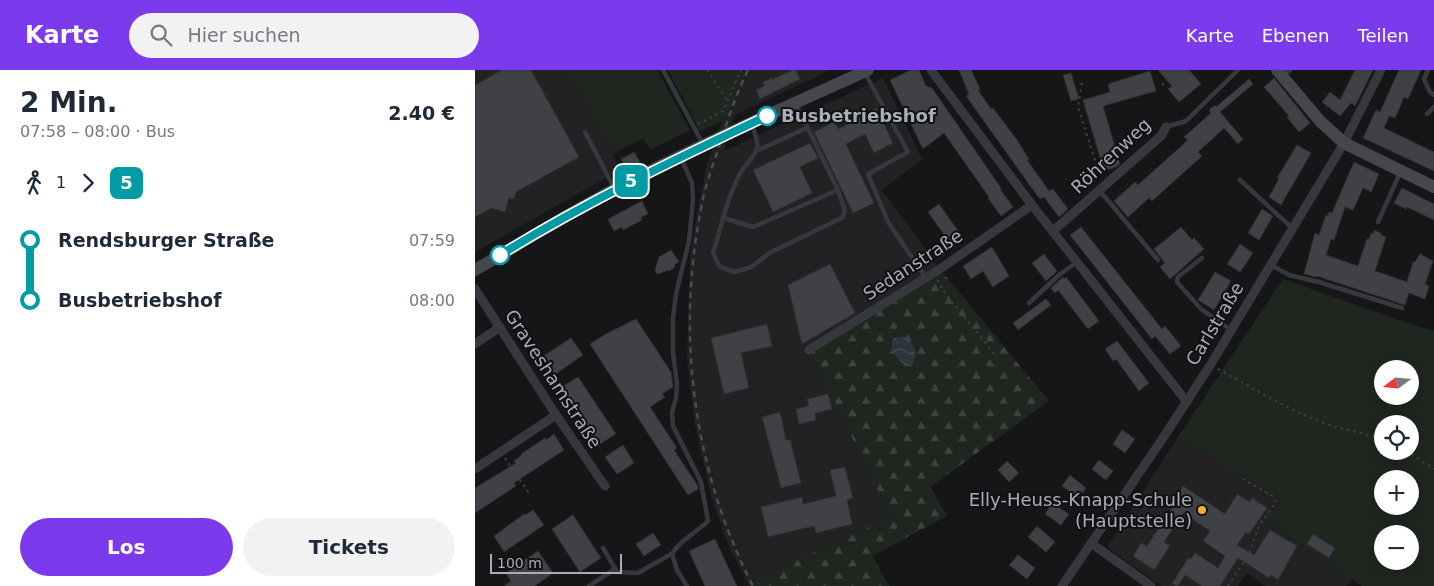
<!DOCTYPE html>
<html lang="de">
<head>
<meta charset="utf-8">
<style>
  body { margin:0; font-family:"DejaVu Sans",sans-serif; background:#f2f2f3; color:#1f2937; height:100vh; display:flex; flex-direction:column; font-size:19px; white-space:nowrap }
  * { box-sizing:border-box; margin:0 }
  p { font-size:16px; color:#747a83 }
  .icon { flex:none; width:28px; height:28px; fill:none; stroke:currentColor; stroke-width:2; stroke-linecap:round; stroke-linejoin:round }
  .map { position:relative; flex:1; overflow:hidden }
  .panel { display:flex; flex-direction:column; background:#fff; width:475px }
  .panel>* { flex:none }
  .badge { padding:0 10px; border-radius:8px; font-size:18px; line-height:32px }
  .needle { width:32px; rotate:254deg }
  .fabs { position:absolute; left:899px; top:290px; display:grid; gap:10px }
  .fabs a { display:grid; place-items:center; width:45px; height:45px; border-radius:50%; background:#fff; box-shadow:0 2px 12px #0003; font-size:25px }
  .scale { position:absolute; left:15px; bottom:12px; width:132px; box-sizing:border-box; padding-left:5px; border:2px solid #a8adb8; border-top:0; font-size:14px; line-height:18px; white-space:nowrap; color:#a8adb8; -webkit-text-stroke:4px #111113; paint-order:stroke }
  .map>.badge { position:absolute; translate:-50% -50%; box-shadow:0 0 0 2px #fff }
  .legs { display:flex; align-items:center; gap:8px; height:55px; padding:0 20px; font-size:16px }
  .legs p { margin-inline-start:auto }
  .summary { display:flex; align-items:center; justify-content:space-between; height:85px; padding:0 20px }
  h1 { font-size:28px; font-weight:700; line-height:38px }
  .primary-button { display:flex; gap:10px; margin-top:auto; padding:10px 20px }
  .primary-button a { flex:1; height:58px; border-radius:30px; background:#7c3aed; color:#fff; font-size:20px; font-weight:700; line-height:58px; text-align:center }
  .primary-button a+a { background:#f2f2f3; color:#1f2937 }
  ul { padding:0 20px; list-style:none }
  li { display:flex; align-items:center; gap:18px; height:60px; font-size:19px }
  li i { display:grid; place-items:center; width:8px; height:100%; margin:0 6px; background:currentColor }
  li i::after { content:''; width:12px; height:12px; margin:-6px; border:4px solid; border-radius:50%; background:#fff }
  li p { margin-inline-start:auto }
  li:first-child i { background:linear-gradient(#0000 50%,currentColor 0) }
  li:last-child i { background:linear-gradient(currentColor 50%,#0000 0) }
  header { display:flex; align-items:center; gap:30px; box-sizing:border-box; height:70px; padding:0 25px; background:#7c3aed; color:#fff }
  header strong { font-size:24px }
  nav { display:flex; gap:28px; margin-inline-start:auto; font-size:18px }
  .search { width:350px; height:45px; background:#f2f2f3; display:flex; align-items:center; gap:12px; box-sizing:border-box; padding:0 18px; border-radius:28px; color:#747a83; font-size:19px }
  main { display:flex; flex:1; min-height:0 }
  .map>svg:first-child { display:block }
  .built { fill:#222225 }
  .forest { fill:url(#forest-firs) }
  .green { fill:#1e261f; fill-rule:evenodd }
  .water { fill:url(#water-waves) }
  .building { fill:#404145; stroke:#303034 }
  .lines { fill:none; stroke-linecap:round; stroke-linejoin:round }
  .path { stroke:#3d3f44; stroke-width:2; stroke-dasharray:2.5 4; stroke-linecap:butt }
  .lane { stroke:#37383d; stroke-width:4.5 }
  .street { stroke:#37383d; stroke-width:9 }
  .secondary { stroke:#45474d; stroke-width:12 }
  .rail { stroke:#4a4c52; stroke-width:2.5; stroke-dasharray:6 5; stroke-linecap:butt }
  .line-1-casing { stroke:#fff; stroke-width:11 }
  .line-1 { stroke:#009ba4; stroke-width:8 }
  .stop-1-dot { fill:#fff; stroke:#009ba4; stroke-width:2.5 }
  .poi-dot { fill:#f2b134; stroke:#111113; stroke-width:2 }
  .labels { text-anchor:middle; stroke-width:4; stroke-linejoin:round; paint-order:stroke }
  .stop-label { font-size:18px; font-weight:bold; fill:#a8adb8; stroke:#111113; text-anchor:start }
  .street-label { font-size:18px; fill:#a8adb8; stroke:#111113 }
  .poi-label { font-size:18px; fill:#a8adb8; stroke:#111113; text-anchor:end }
</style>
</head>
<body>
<header>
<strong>Karte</strong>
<div class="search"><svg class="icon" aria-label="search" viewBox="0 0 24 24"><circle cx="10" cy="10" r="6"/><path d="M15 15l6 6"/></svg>Hier suchen</div>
<nav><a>Karte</a><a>Ebenen</a><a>Teilen</a></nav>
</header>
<main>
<section class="panel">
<div class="summary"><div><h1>2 Min.</h1><p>07:58 – 08:00 · Bus</p></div><b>2.40 €</b></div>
<div class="legs"><svg class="icon" aria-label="walk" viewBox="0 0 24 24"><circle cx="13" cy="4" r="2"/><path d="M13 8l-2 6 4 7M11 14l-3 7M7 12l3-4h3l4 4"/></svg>1<svg class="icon" aria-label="forward" viewBox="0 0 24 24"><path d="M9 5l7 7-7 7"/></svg><b class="badge" style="background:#009ba4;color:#fff">5</b></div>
<ul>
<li><i style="color:#009ba4"></i><b>Rendsburger Straße</b><p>07:59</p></li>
<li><i style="color:#009ba4"></i><b>Busbetriebshof</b><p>08:00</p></li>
</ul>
<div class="primary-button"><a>Los</a><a>Tickets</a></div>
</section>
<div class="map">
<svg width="959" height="516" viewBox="0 0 959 516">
  <defs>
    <pattern id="forest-firs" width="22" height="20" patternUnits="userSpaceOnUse" patternTransform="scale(1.25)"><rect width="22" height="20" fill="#1e261f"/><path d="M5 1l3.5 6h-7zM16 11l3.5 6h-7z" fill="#3c433d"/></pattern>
    <pattern id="water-waves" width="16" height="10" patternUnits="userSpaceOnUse" patternTransform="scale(1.25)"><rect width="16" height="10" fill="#2c353c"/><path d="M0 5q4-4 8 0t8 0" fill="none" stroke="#485056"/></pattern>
  </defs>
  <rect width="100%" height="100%" fill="#161618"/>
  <g class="built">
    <polygon points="0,0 90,0 138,84 145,100 0,182"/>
    <polygon points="268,0 356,0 260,45 249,81 408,8 447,89 407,120 465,199 334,280 416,447 280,510 283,516 274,516 253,475 236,426 219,351 212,289 215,184 226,123 233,91 253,34"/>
    <polygon points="703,367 806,429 792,451 877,509 872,516 790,516 772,503 763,516 686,516 632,477"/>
  </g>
  <polygon class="forest" points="465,199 574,331 455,417 472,446 397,486 414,516 283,516 280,510 416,447 334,280"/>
  <g class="green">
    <polygon points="90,0 182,0 215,60 175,80 168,68 138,84"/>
    <polygon points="193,0 268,0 248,51 225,61"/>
    <path d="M808 209 936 254 959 261V516H887L792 451 805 429 703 367ZM908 299H935V326H908ZM908 354H935V381H908ZM908 409H935V436H908ZM908 464H935V491H908Z"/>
  </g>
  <path class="water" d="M431 267C440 276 443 282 438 294L430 296C423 289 412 279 419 268Z"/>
  <g class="building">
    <polygon points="27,0 56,0 104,87 41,122 39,129 34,128 30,142 16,138 0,147 0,15"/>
    <polygon points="317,0 321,0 325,9 285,29 281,20 289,16 288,12 297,8 297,10"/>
    <polygon points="436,0 444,0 451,16 457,18 526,118 525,119 538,137 526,146 513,128 514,127 469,63 448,79 415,10"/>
    <polygon points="484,0 496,0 505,19 503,20 516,39 518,38 542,70 554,89 552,90 574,121 578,119 593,139 584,147 569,127 565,129 556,117 491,26 494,24"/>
    <polygon points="683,0 714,0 726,14 704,32 693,19 697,16"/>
    <polygon points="880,0 898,0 880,36 876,33 865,46 847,32 855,22 865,30"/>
    <polygon points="924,0 946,0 933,29 929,27 920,48 914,46 909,58 959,82 959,101 888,68 901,40 905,42"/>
    <polygon points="675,1 681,21 628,36 645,94 641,97 629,101 608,30 635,22 633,14"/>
    <polygon points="596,3 604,29 596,31 588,5"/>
    <polygon points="799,8 835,53 824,62 812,47 814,46 789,17"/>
    <polygon points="774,9 778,14 745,42 768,69 763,74 749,58 723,82 727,86 677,131 674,128 653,147 639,131 660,112 663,115 713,70 709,67 736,43 734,40 740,35 741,37"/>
    <polygon points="401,38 418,73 399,83 390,64 371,74 399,133 378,143 339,62 359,52 363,59 384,49 383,48"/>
    <polygon points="335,73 343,88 325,97 337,123 298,142 278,100"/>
    <polygon points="822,75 836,83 806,135 794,127 804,109 802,108"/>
    <polygon points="159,82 165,92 152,99 146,89"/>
    <polygon points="879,92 904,104 896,122 888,118 878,140 870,137 859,170 856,169 851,185 883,196 892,169 894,169 896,163 898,164 899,160 906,163 905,164 911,167 900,201 932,212 938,192 940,192 945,184 958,191 950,214 954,216 950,229 934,223 930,235 842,206 841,207 829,204 840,163 844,165 851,145 853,146 854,142 857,143"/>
    <polygon points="927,118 959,134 959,150 932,137 931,139 919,133"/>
    <polygon points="167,131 173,144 166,147 167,150 148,160 147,157 139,161 133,149"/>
    <polygon points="464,134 486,165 475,173 453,142"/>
    <polygon points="787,139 798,146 784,170 773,163"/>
    <polygon points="606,157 687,259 690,256 706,276 695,284 680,266 677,269 595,165"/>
    <polygon points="706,157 717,170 719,168 729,179 695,209 685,197 690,193 679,179"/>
    <polygon points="765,174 778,183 765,202 752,194"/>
    <polygon points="517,177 534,206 518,217 508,201 496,209 488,196"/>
    <polygon points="196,180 204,192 199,195 200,197 194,201 194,200 182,204 180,200 184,187"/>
    <polygon points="569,184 582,201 571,211 557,193"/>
    <polygon points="355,194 380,243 327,274 313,215"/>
    <polygon points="740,202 756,211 739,240 723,230"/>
    <polygon points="588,207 589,209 591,207 624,251 613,259 583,220 580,223 576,218"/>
    <polygon points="571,229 576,235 543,260 538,253"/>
    <polygon points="161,249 196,302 198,317 187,324 190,327 175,337 202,378 199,380 223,416 223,419 213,425 115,274 131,264"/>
    <polygon points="292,254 297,276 266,283 274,318 249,324 236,268"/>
    <polygon points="96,268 108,285 79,305 67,287"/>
    <polygon points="642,271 674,313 664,321 641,289 638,291 630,279"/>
    <polygon points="103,307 141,364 123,375 85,318"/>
    <polygon points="353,324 357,339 340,343 341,350 324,354 321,339 334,336 332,329"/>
    <polygon points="305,342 311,370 315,370 326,413 306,418 287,347"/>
    <polygon points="647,360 660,369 650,383 638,374"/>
    <polygon points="79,364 89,380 39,413 41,416 0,443 0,418 41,393 39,391 47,385 46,384 70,368 71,370"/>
    <polygon points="148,375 159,393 142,404 130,387"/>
    <polygon points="624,390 638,401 631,410 617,399"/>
    <polygon points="532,391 544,403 534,412 523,400"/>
    <polygon points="370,397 378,428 372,430 377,454 341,463 339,456 293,467 286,437 327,427 328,434 361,426 355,400"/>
    <polygon points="595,405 611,418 604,428 587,416"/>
    <polygon points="708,416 750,444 762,424 775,432 777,428 792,438 774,464 771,462 762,475 779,485 795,460 822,476 803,510 796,505 794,508 763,488 745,516 727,516 710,505 703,516 697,514 713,488 716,489 720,483 743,498 750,486 728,471 735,461 708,443 689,472 695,476 679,500 658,486 666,473 672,476 698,436 696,435"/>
    <polygon points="577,433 594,444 586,455 570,444"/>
    <polygon points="58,440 69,455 29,482 19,466 49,444 50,445"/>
    <polygon points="98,445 126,488 105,502 77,459"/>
    <polygon points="562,456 580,472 571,482 553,467"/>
    <polygon points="178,463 186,475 169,486 161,474"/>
    <polygon points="838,464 860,478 854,488 832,474"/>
    <polygon points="240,469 262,516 230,516 214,481"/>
    <polygon points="63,481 78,503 60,516 29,516 36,511 31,503"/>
    <polygon points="543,485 560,498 552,509 534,495"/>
  </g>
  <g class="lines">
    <g class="path">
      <polyline points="232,0 252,30"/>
      <polyline points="607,13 603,37 624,103 627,106"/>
      <polyline points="687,15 700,4 704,10"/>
      <polyline points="223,54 248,41 266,0"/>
      <polyline points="462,210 473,227 522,287"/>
      <path d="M743 299C778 318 811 339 849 353 868 360 888 362 908 370"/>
      <polyline points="931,381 959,399"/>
      <polyline points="30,388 54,423"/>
      <polyline points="753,516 774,484 784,456 801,432 799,427 768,409"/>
    </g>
    <g class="lane">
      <polyline points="188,0 228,74"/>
      <polyline points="953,0 949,9 955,22 959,25"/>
      <polyline points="390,3 433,82 393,104 413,152 451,208"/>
      <polyline points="809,6 815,0"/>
      <polyline points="321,34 363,120"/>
      <polyline points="952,44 959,37"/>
      <polyline points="691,57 711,51 763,0"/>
      <polyline points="110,62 139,118"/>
      <polyline points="281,81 332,58"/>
      <path d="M206 88 217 113 218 130 214 171 201 224 198 248V283L202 314 201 328 197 342 198 356 226 412 233 451C222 462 205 470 197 484L202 500 212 516"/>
      <polyline points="765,110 817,158"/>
      <polyline points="625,121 683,190"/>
      <path d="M249 148 278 157 363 120 370 141 367 148 296 182 276 197 260 202 245 197 238 183C246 157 252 128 265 104 269 96 277 89 281 81 285 74 279 62 277 55"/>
      <polyline points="903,152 925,103"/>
      <polyline points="727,188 703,207 702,212 726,239 756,260"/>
      <polyline points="796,195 814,205 844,212 927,238"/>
      <polyline points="554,233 584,205 602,192"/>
      <polyline points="128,478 142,502 163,503 198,483"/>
      <polyline points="114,516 140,499"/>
    </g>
    <g class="street">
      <polyline points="456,0 557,135 712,332"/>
      <polyline points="578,161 686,66 691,57"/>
      <polyline points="0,219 81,345 130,416"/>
      <polyline points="0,274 25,257"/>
      <polyline points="334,280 465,199 557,135"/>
      <polyline points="0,399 81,345"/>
      <polyline points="616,473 676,516"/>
      <polyline points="587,516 688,368 736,294 869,73 906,0"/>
    </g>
    <g class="secondary">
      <polyline points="802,0 845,51 869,73 959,117"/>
      <path d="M0 200C46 173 91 145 138 120 221 76 307 39 393 0"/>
    </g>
    <path class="rail" d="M273 0C261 24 253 49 245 74 239 92 232 110 228 129 200 259 217 398 278 516"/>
  </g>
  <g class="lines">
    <g class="line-1-casing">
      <path id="line-1" d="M25 185C111 132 201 89 292 46"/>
    </g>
    <use href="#line-1" class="line-1"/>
  </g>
  <g class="stop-1-dot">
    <circle cx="292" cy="46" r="9"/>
    <circle cx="25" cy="185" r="9"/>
  </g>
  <circle class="poi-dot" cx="727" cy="440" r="5"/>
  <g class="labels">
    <g class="stop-label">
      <text x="306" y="52">Busbetriebshof</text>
    </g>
    <g class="street-label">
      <text transform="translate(636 86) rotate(-43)" y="6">Röhrenweg</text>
      <text transform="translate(438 195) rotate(-33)" y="6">Sedanstraße</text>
      <text transform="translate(740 254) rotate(-59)" y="6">Carlstraße</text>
      <text transform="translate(78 309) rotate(57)" y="6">Graveshamstraße</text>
    </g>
    <g class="poi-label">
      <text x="717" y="436">Elly-Heuss-Knapp-Schule<tspan x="717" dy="21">(Hauptstelle)</tspan></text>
    </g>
  </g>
</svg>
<div class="fabs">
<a><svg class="needle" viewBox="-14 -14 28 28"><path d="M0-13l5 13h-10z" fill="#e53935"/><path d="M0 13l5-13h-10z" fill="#747a83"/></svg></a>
<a><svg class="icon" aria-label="locate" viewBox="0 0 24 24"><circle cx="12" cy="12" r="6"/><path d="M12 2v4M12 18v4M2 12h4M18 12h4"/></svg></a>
<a>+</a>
<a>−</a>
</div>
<div class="scale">100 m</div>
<b class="badge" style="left:156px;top:111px;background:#009ba4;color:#fff">5</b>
</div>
</main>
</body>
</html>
